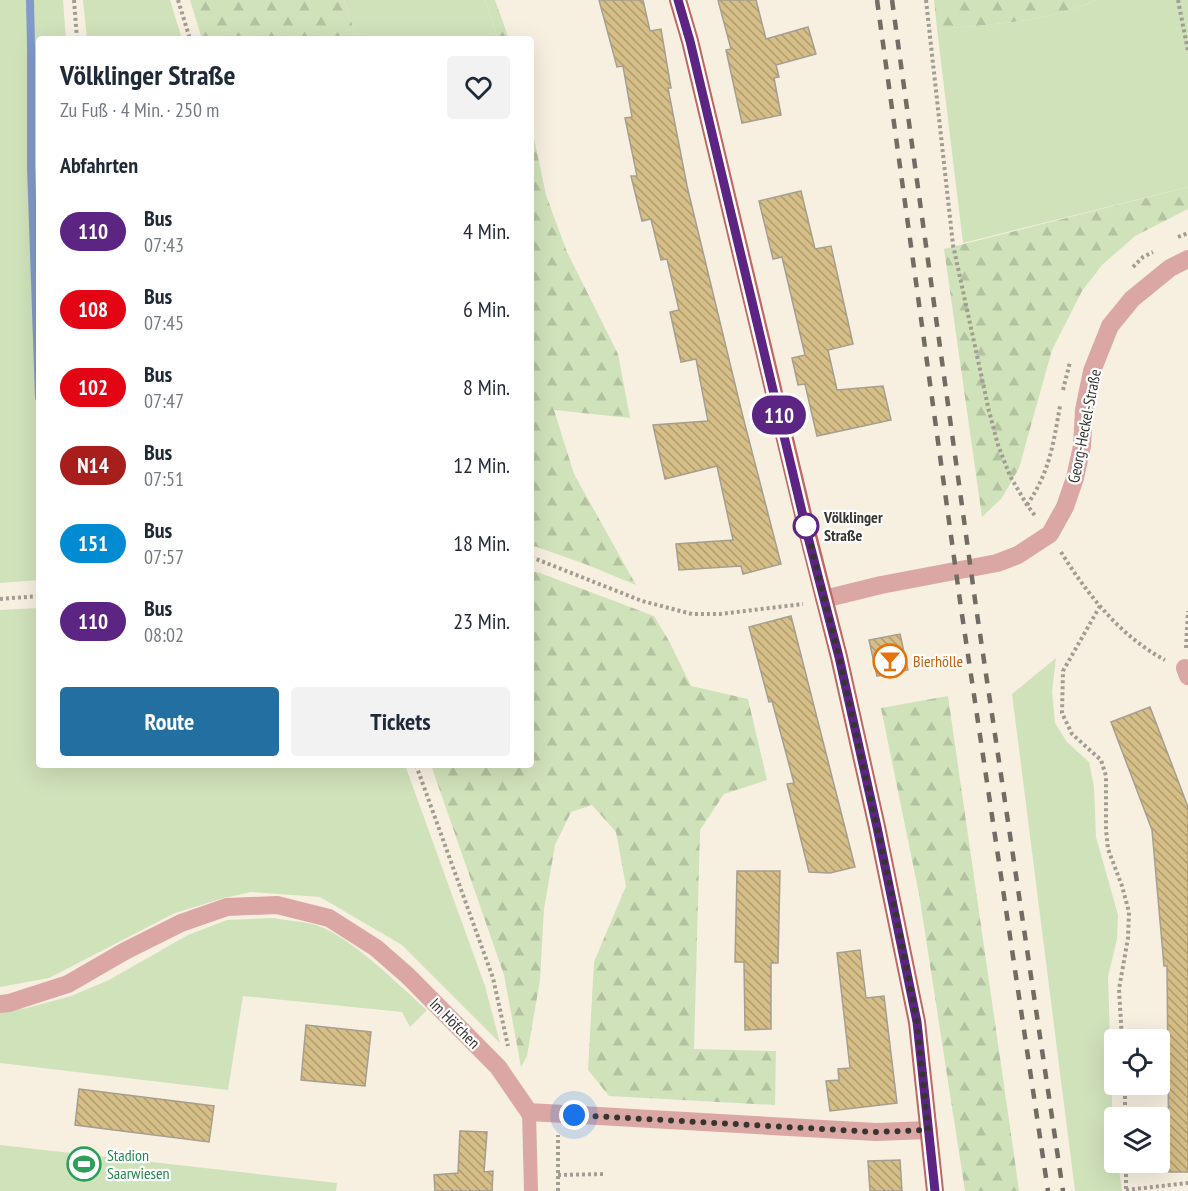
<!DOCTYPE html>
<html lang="de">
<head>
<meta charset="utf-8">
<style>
  body { margin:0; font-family:"PT Sans Narrow",sans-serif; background:#f2f2f3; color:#1f2937; height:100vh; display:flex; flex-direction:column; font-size:22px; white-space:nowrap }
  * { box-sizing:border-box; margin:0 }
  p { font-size:20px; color:#747a83 }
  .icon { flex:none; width:33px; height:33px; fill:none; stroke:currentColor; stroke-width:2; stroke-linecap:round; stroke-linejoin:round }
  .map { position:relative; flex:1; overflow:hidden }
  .details { position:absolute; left:36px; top:36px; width:498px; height:732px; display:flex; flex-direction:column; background:#fff; border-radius:6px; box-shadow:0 6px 24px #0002 }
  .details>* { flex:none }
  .badge { padding:0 12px; border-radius:20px; font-size:21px; line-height:39px }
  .controls { position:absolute; left:1104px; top:1029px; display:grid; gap:12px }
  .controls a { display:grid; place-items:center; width:66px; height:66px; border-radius:6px; background:#fff; box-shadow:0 6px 24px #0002; font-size:30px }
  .you { position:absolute; width:30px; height:30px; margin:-15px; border:4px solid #fff; border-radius:50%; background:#1a73e8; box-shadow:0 0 0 9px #1a73e833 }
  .map>.badge { position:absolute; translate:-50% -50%; box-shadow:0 0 0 3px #fff }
  h2 { padding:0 24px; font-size:22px; line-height:54px }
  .round { display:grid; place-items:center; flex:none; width:63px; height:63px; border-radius:6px; background:#f2f2f3 }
  .headline { display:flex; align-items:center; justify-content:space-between; height:102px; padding:0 24px }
  h1 { font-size:28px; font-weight:700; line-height:45px }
  .action { display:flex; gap:12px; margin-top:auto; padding:12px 24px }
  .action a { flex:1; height:69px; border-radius:6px; background:#246fa2; color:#fff; font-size:24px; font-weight:700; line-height:69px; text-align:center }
  .action a+a { background:#f2f2f3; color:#1f2937 }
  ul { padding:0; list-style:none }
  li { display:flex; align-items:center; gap:18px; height:78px; padding:0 24px }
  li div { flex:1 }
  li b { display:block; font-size:22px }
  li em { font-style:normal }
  li .badge { min-width:66px; font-weight:700; text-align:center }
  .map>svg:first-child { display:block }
  .green { fill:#d0e2ba }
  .forest { fill:url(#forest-firs) }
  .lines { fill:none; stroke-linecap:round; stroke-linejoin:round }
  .stream { stroke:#829aca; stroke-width:8 }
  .building { fill:url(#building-back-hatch); stroke:#a69f91; stroke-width:1.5 }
  .path { stroke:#a29d92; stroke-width:4; stroke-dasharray:3 3; stroke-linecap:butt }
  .service { stroke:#dba7a4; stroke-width:14 }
  .minor { stroke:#dba7a4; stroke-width:18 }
  .tertiary { stroke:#dba7a4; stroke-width:18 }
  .primary { stroke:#c06663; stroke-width:18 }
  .rail { stroke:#716d64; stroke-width:4.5; stroke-dasharray:10 10; stroke-linecap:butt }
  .line-casing { stroke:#fff; stroke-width:14 }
  .line { stroke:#5c2483; stroke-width:9 }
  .walk { stroke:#37352f; stroke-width:6; stroke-dasharray:0 10.8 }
  .stop-dot { fill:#fff; stroke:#5c2483; stroke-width:3 }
  .labels { text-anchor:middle; stroke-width:4.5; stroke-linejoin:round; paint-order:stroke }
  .street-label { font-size:16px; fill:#37352f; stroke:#fefefe }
  .stop-label { font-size:16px; font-weight:bold; fill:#37352f; stroke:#fefefe; text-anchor:start }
  .food-label { font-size:16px; fill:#c56008; stroke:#fefefe; text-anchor:start }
  .leisure-label { font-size:16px; fill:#27864d; stroke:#fefefe; text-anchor:start }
</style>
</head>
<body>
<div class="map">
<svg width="1188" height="1191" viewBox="0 0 1188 1191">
  <defs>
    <pattern id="forest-firs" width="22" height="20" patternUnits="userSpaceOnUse" patternTransform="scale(1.5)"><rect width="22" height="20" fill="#d0e2ba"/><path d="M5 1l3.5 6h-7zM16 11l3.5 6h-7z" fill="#b3c2a0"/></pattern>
    <pattern id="building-back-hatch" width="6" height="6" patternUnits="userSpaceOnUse" patternTransform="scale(1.5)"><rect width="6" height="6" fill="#d6be87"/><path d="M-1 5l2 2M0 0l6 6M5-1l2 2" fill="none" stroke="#ae9b6f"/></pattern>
  </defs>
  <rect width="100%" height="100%" fill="#f7f0e1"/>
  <g class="green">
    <polygon points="0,0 63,0 66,39 39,39 39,580 0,583"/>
    <polygon points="83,0 170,0 182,39 87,39"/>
    <polygon points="344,0 485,0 498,39 357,39"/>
    <path d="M1096 0H1188V187L963 243 937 29C987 25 1050 22 1096 0Z"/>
    <polygon points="39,608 39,765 405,765 485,986 500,1043 402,945 320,897 251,892 224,898 175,913 49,978 0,987 0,610"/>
    <polygon points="1056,658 1052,692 1055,723 1067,742 1089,762 1094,787 1096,837 1118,915 1117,939 1108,977 1114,1162 1118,1163 1122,1191 1075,1191 1012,694"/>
    <path d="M274 918C287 921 303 921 316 925 353 938 397 984 427 1010L410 1027 402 1012 243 996 228 1090 0 1063V1012L27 1008 71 996 109 980 188 935 227 920Z"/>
    <polygon points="0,1145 337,1183 336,1191 0,1191"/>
  </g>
  <g class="forest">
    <polygon points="190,0 344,0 357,39 202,39"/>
    <polygon points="485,0 495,0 509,39 498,39"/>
    <path d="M934 0H1096C1050 22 987 25 937 29Z"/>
    <polygon points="531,124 546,195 567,252 618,354 630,418 554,410 574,474 636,585 585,564 531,545"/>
    <polygon points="1188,187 1188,209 1135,236 1102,265 1082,291 1052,350 1019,468 1002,498 982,517 944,249"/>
    <polygon points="531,571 540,573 654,616 669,641 691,686 748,699 767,780 724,794 700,830 694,1049 776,1051 775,1105 609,1096 588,1070 594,962 626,886 616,832 592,805 571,812 555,845 544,909 540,980 527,1056 521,1067 504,975 431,765 531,765"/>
    <polygon points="948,696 1012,1141 1019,1191 965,1191 919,894 881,708"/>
  </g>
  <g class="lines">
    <polyline class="stream" points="30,0 31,45 31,167 39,397"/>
  </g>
  <g class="building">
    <polygon points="599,0 643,0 650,31 661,29 671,88 668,88 687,186 742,413 781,564 743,574 741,566 679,570 676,544 733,540 717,466 665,479 653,425 708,421 696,359 681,362 670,312 679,310 667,259 661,260 651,219 642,221 631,176 637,176 625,118 632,117 623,66 617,67"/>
    <polygon points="718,0 756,0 766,39 808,27 816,54 776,65 779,77 774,78 781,115 742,123 726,50 731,49"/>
    <polygon points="801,191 815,249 831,246 853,344 828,350 837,390 883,386 891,420 817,436 805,384 798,385 792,358 805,355 782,257 773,259 759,201"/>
    <polygon points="791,616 855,867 830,873 809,872 787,784 794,783 772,701 769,702 749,627"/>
    <polygon points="900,634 908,670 877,676 869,640"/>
    <polygon points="1150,707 1188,807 1188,1172 1169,1172 1167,966 1164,966 1152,830 1111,722"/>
    <polygon points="737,871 780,871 778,963 771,963 771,1029 745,1030 744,962 735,962"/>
    <polygon points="860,950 866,998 884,996 897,1103 830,1111 826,1081 839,1080 838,1069 850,1068 837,953"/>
    <polygon points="306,1025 371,1032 365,1086 301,1080"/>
    <polygon points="79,1089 214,1106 209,1142 75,1125"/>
    <polygon points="460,1131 487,1132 484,1172 493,1171 492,1191 435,1191 434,1175 458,1173"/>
    <polygon points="900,1160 902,1191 870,1191 868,1161"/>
  </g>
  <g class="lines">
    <g class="path">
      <polyline points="74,0 77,39"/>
      <polyline points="178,0 190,39"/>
      <polyline points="926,0 953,245 989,411 998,445 1010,476 1027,505 1036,517"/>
      <polyline points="1178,0 1188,51"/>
      <polyline points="1178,237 1188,233"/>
      <polyline points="1133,267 1143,257 1153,252"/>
      <polyline points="1063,390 1070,362"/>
      <path d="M1027 505C1050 471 1053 445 1060 406"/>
      <path d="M1061 552C1087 594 1121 637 1165 660"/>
      <polyline points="531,557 642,601 692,614 720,614 803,604"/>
      <polyline points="0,599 39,596"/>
      <polyline points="1100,606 1063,671 1062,713 1072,734 1101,760 1106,776 1106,830 1108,849 1122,886 1129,912 1128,938 1119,989 1122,1040"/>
      <polyline points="1186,648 1188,611"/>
      <polyline points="416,765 493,978 508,1046"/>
      <polyline points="1125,1084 1125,1118"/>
      <polyline points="1126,1162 1126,1191"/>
      <polyline points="558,1175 606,1174"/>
      <polyline points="1126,1190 1188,1183"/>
      <polyline points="558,1191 558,1135"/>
    </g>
    <polyline class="service" points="529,1112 531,1191"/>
    <g class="minor">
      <polyline points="1185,668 1188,676"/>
      <polyline points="0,1004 9,1003 68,984 125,951 181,923 227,907 277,905 329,918 376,948 408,976 498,1067 529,1112 876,1132 929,1130"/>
    </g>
    <polyline class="tertiary" points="824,599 881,585 997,563 1018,555 1050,534 1065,507 1075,478 1082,446 1084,410 1092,371 1110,326 1132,299 1170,268 1188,259"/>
    <polyline class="primary" points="678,0 690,41 806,527 839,657 877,827 917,1022 935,1191"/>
    <g class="rail">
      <polyline points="877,0 961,608 1048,1191"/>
      <polyline points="892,0 976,607 1063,1191"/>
    </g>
  </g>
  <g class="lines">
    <g class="line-casing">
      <polyline id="line" points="678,0 690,41 808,537 839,657 877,827 917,1022 935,1191"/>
    </g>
    <use href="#line" class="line"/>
    <polyline class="walk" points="574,1115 876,1132 928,1130 917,1022 893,900 839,657 806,526"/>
  </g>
  <defs>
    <g id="bar-ring" transform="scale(1.725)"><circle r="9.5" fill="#fefefe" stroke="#e8710a" stroke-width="1.5"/><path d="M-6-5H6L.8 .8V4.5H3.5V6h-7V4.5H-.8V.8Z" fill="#e8710a"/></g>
    <g id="stadium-ring" transform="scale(1.725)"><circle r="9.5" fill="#fefefe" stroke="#2e9e5b" stroke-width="1.5"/><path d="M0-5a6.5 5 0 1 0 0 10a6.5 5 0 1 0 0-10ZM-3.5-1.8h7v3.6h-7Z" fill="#2e9e5b"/></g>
  </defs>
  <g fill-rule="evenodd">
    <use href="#bar-ring" x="890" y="661"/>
    <use href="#stadium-ring" x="84" y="1164"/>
  </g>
  <circle class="stop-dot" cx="806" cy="526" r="12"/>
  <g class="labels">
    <g class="street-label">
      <text transform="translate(1084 426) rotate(-79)" y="6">Georg-Heckel-Straße</text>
      <text transform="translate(455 1023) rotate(45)" y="6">Im Höfchen</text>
    </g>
    <g class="stop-label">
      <text x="824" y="523">Völklinger<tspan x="824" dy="18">Straße</tspan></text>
    </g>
    <g class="food-label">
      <text x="913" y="667">Bierhölle</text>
    </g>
    <g class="leisure-label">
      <text x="107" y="1161">Stadion<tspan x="107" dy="18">Saarwiesen</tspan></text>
    </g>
  </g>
</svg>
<div class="controls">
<a><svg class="icon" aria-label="locate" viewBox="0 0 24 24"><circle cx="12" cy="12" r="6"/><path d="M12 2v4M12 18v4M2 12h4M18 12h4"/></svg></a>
<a><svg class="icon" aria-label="layers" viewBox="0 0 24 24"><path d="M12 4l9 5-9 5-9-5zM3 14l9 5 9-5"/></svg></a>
</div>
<div class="you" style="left:574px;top:1115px"></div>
<b class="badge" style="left:779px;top:415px;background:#5c2483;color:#fff">110</b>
<section class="details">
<div class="headline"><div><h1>Völklinger Straße</h1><p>Zu Fuß · 4 Min. · 250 m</p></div><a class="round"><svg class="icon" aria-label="heart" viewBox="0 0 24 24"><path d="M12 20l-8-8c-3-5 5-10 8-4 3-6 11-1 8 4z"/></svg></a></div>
<h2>Abfahrten</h2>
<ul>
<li><span class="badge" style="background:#5c2483;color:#fff">110</span><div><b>Bus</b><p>07:43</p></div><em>4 Min.</em></li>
<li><span class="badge" style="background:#e30513;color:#fff">108</span><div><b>Bus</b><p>07:45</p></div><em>6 Min.</em></li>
<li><span class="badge" style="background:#e30513;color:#fff">102</span><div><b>Bus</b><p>07:47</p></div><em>8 Min.</em></li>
<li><span class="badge" style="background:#a81e1c;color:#fff">N14</span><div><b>Bus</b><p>07:51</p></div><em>12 Min.</em></li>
<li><span class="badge" style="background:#008bd2;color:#fff">151</span><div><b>Bus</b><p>07:57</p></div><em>18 Min.</em></li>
<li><span class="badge" style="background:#5c2483;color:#fff">110</span><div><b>Bus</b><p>08:02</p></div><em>23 Min.</em></li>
</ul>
<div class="action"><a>Route</a><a>Tickets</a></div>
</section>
</div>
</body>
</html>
